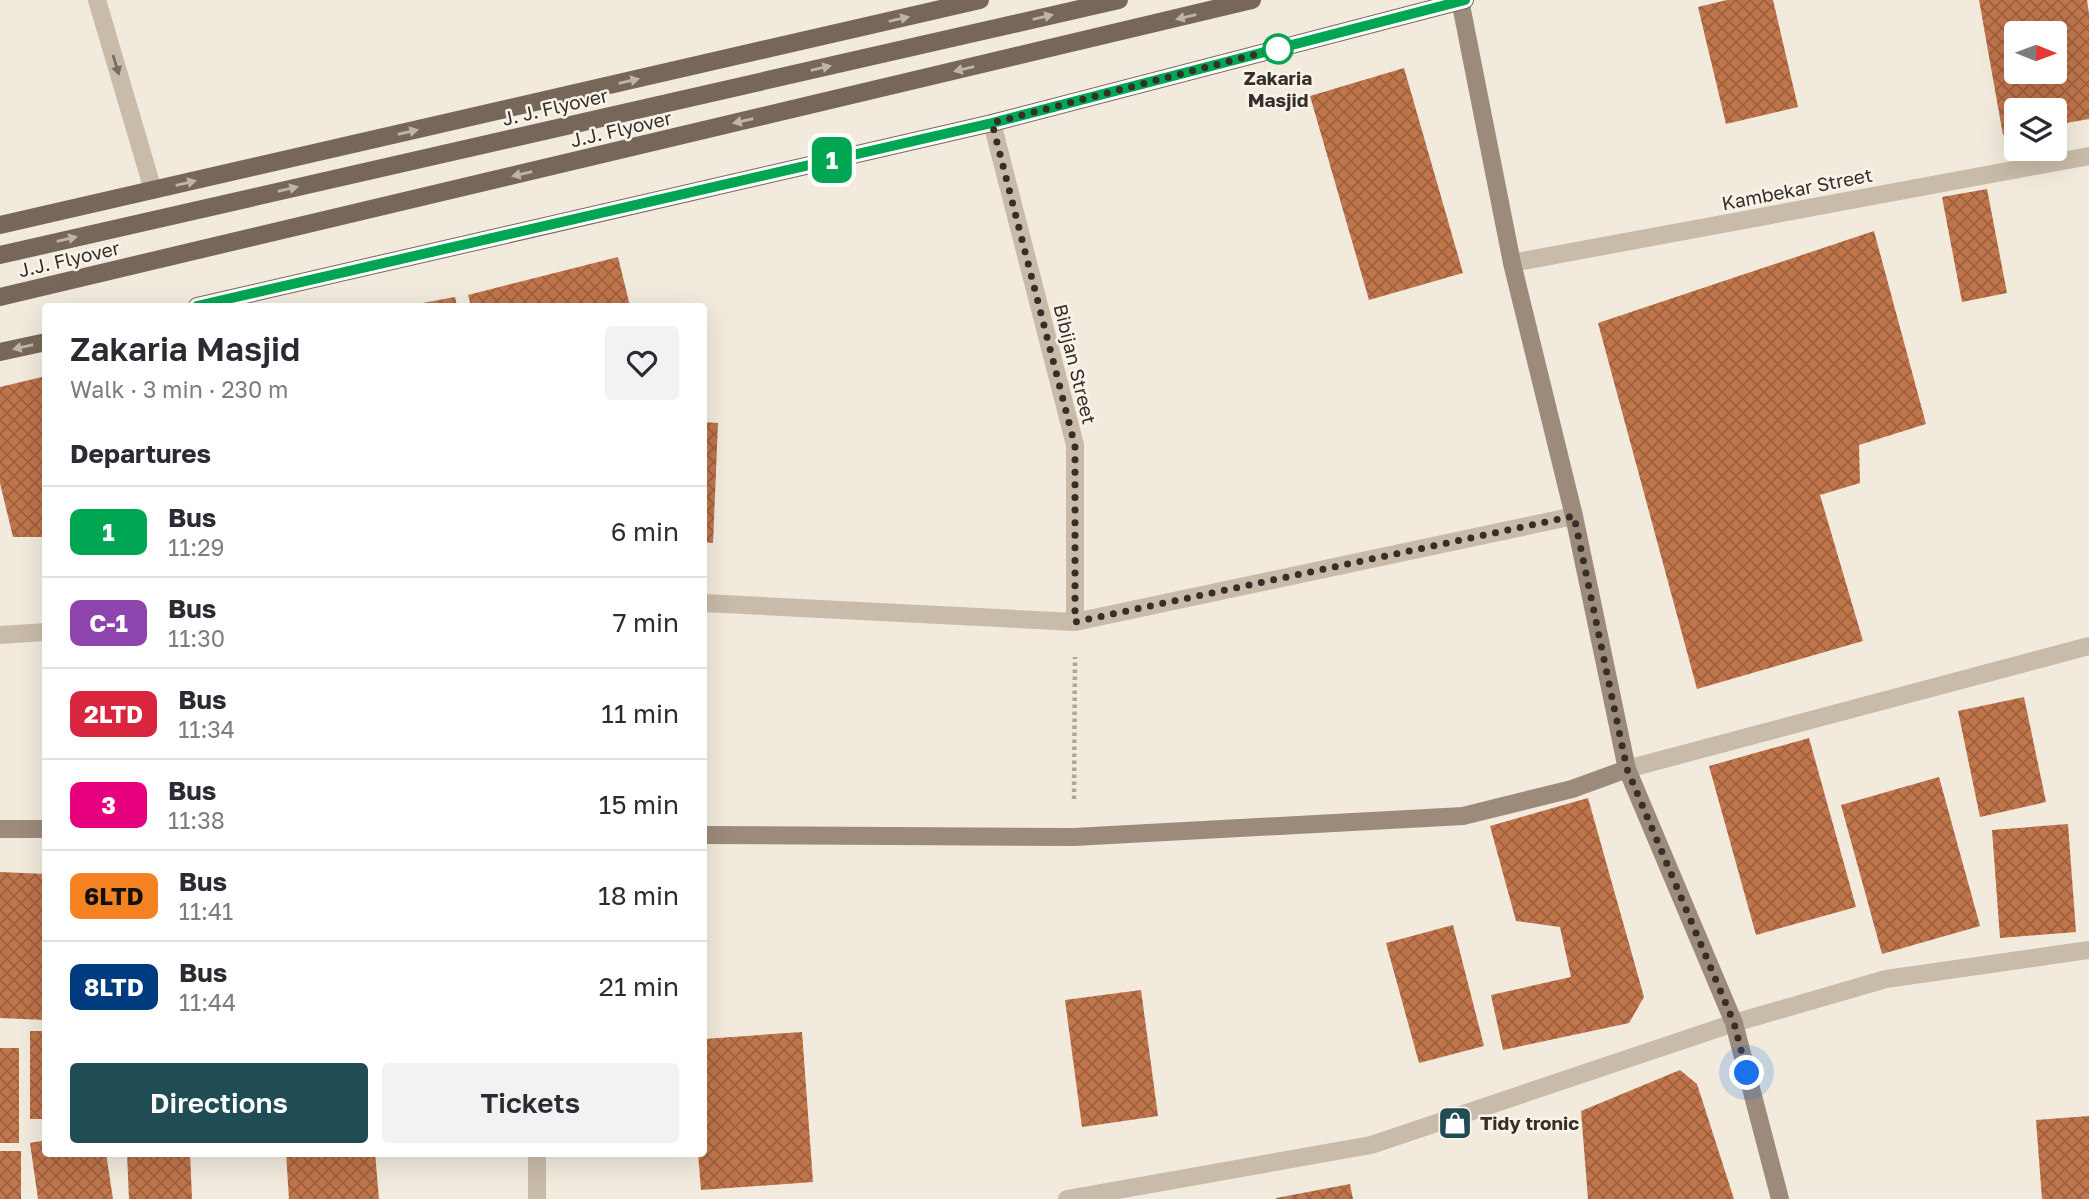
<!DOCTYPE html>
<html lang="en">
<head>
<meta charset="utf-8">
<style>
  body { margin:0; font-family:"Golos Text",sans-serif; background:#f2f2f3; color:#2b2b33; height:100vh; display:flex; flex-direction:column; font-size:26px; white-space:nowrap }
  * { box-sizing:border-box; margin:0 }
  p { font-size:23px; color:#7c7c81 }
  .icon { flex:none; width:38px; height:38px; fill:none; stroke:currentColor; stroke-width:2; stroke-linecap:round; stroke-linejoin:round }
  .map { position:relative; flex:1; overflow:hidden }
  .side { position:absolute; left:42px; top:303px; width:665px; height:854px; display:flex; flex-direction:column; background:#fff; border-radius:7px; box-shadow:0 7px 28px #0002 }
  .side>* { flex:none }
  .badge { padding:0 14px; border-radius:10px; font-size:24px; line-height:46px }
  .needle { width:46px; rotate:91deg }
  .buttons { position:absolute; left:2004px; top:21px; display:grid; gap:14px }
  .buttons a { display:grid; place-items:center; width:63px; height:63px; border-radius:7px; background:#fff; box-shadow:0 7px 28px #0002; font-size:35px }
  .you { position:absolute; width:35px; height:35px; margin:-18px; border:5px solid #fff; border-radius:50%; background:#1a73e8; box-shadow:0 0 0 10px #1a73e833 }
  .map>.badge { position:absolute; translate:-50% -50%; box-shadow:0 0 0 4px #fff }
  h2 { padding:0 28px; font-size:26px; line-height:63px }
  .round { display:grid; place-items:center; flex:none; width:74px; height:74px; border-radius:7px; background:#f2f2f3 }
  .headline { display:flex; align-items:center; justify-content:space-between; height:119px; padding:0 28px }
  h1 { font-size:33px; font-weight:600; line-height:52px }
  .primary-button { display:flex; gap:14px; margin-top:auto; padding:14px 28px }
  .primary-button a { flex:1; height:80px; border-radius:7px; background:#204c56; color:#fff; font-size:28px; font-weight:600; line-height:80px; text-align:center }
  .primary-button a+a { background:#f2f2f3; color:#2b2b33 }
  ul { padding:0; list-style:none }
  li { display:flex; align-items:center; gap:21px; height:91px; padding:0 28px; border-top:2px solid #e1e1e2 }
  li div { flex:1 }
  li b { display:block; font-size:26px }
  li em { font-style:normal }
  li .badge { min-width:77px; font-weight:700; text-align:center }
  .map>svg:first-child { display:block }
  .building { fill:url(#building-cross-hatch); fill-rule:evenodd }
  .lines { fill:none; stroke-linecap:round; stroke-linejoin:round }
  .path { stroke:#b4a593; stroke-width:4.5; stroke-dasharray:3.5 3.5; stroke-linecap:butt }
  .street { stroke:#c9bba9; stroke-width:18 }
  .secondary { stroke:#9c8a7a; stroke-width:18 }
  .primary { stroke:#77675a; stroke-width:18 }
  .primary-bridge { stroke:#77675a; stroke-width:18 }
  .oneway { fill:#beb4a9 }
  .oneway2 { fill:#786d63 }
  .line-casing { stroke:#fff; stroke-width:16 }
  .line { stroke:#00a651; stroke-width:10 }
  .walk { stroke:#362e29; stroke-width:7; stroke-dasharray:0 12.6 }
  .stop-dot { fill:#fff; stroke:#00a651; stroke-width:3.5 }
  .labels { text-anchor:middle; stroke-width:5; stroke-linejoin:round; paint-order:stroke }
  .stop-label { font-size:19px; font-weight:bold; fill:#362e29; stroke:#f9f3e9 }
  .street-label { font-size:19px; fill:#362e29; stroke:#f9f3e9 }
  .poi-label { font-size:19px; font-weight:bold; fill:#362e29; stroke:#f9f3e9; text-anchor:start }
</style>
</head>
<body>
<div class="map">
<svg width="2089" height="1199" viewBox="0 0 2089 1199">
  <defs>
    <pattern id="building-cross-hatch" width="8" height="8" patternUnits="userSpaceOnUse" patternTransform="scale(1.75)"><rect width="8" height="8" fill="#c0754b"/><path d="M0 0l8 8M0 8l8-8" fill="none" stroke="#9d603e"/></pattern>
  </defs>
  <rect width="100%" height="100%" fill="#f1eadd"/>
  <g class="building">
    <polygon points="1727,0 1773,0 1798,107 1726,124 1698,7"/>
    <path d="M1979 0H2087L2089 14V119L2054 125V110H2016V132L2003 135ZM2016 33H2054V72H2016Z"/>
    <polygon points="1404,68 1463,273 1369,300 1310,96"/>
    <polygon points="1987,189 2007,293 1962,302 1942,197"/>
    <polygon points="1874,231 1926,424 1859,445 1860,483 1820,495 1863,641 1697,689 1598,323"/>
    <polygon points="618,257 630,306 471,306 468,295"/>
    <polygon points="455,297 457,306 413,306 412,305"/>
    <polygon points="46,376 46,537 13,537 0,483 0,387"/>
    <polygon points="704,422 718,423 713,543 704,542"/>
    <polygon points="2024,697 2046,802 1980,817 1958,711"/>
    <polygon points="1809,738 1856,907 1756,935 1709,766"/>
    <polygon points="1939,777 1980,926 1882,954 1841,805"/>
    <polygon points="1588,798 1644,997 1629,1023 1503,1050 1491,995 1571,977 1560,927 1516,921 1490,826"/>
    <polygon points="2068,824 2076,932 2000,938 1992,830"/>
    <polygon points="0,872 46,874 46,1020 0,1018"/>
    <polygon points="1453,925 1484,1046 1419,1063 1386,943"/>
    <polygon points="1141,990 1158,1116 1082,1127 1065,1000"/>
    <rect x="30" y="1031" width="16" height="88"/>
    <polygon points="802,1032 813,1182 701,1190 698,1153 704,1153 704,1039"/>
    <rect x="0" y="1048" width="19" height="95"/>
    <polygon points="1680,1070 1697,1084 1734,1199 1588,1199 1581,1111"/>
    <polygon points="2089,1116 2089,1199 2042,1199 2036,1120"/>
    <polygon points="46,1140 46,1153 106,1153 113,1199 38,1199 30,1143"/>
    <rect x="0" y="1151" width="21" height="48"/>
    <polygon points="127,1153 190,1153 192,1199 129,1199"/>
    <polygon points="286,1153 375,1153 379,1199 289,1199"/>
    <polygon points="1350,1184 1353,1199 1276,1199 1276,1198"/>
  </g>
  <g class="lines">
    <polyline class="path" points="1074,799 1075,657"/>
    <g class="street">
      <polyline points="97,0 153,190"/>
      <polyline points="992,123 1075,445 1075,622"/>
      <polyline points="1512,263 2089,156"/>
      <polyline points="704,603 1075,622 1574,516"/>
      <polyline points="0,635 46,632"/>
      <polyline points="1627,769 2089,646"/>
      <polyline points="537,1153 537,1199"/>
      <polyline points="1067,1199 1371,1145 1734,1023 1886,979 2089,950"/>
    </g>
    <g class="secondary">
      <polyline points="1460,0 1512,263 1574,516 1627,769 1734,1023 1780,1199"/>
      <polyline points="0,829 46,829"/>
      <polyline points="704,835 1074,837 1463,816 1572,789 1627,769"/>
    </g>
    <g class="primary">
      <polyline points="0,225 980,0"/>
      <polyline points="197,306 992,123 1465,0"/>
      <polyline points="0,352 46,342"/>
    </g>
    <g class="primary-bridge">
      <polyline points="0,255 1119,0"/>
      <polyline points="0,297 1252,0"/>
    </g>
  </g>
  <defs><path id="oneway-solid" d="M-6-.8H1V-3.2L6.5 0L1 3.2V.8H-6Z" transform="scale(1.75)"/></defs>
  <g class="oneway">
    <use href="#oneway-solid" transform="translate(1043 17) rotate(-13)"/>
    <use href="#oneway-solid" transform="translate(1186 17) rotate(167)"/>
    <use href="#oneway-solid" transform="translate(899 19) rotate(-13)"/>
    <use href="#oneway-solid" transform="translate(821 68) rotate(-13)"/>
    <use href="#oneway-solid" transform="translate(964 69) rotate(167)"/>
    <use href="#oneway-solid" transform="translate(629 81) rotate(-13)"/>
    <use href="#oneway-solid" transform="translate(743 121) rotate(167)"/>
    <use href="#oneway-solid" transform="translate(408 132) rotate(-13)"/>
    <use href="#oneway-solid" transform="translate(522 174) rotate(167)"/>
    <use href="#oneway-solid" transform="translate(186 183) rotate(-13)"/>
    <use href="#oneway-solid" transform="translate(288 189) rotate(-13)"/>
    <use href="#oneway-solid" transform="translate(67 239) rotate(-13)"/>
    <use href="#oneway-solid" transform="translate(23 347) rotate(167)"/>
  </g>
  <use class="oneway2" href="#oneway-solid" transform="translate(116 65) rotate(73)"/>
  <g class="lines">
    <g class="line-casing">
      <polyline id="line" points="197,306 992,123 1465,0"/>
    </g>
    <use href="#line" class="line"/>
    <polyline class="walk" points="1278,49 1284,47 992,123 1075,446 1075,622 1574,516 1627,769 1734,1023 1747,1073"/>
  </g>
  <defs>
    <g id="shop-square" transform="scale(1.75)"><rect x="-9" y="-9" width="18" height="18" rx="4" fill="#204c56" stroke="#f9f3e9"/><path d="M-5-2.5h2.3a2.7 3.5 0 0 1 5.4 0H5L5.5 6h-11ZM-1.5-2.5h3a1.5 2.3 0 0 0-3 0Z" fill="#fff"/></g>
  </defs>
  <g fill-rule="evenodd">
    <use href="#shop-square" x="1455" y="1123"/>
  </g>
  <circle class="stop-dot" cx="1278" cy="49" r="14"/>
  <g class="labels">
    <g class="stop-label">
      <text x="1278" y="85">Zakaria<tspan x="1278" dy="22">Masjid</tspan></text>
    </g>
    <g class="street-label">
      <text transform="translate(555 107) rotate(-13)" y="7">J. J. Flyover</text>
      <text transform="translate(621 129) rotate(-13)" y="7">J.J. Flyover</text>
      <text transform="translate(1797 189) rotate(-11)" y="7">Kambekar Street</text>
      <text transform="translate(69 259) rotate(-13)" y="7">J.J. Flyover</text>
      <text transform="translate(1075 364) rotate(76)" y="7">Bibijan Street</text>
    </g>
    <g class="poi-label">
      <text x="1480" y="1130">Tidy tronic</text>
    </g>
  </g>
</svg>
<div class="buttons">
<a><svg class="needle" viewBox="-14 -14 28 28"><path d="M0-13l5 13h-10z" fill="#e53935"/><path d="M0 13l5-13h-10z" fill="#7c7c81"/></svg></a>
<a><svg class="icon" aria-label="layers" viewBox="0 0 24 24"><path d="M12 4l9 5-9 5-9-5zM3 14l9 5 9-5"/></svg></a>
</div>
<div class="you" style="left:1747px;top:1073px"></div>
<b class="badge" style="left:832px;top:160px;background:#00a651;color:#fff">1</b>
<section class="side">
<div class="headline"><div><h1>Zakaria Masjid</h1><p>Walk · 3 min · 230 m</p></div><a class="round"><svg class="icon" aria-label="heart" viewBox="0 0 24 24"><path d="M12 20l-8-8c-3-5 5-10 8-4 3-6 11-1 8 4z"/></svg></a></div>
<h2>Departures</h2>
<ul>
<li><span class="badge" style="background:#00a651;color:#fff">1</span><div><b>Bus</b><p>11:29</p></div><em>6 min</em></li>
<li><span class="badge" style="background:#8e44ad;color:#fff">C-1</span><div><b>Bus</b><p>11:30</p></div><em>7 min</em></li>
<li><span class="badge" style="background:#d7263d;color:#fff">2LTD</span><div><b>Bus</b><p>11:34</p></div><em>11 min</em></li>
<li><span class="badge" style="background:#e6007e;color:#fff">3</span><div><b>Bus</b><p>11:38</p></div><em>15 min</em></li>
<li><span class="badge" style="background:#f58220;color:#111">6LTD</span><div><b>Bus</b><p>11:41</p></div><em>18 min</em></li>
<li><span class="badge" style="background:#003b80;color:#fff">8LTD</span><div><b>Bus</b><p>11:44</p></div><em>21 min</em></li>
</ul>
<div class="primary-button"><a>Directions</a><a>Tickets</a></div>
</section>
</div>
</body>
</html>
